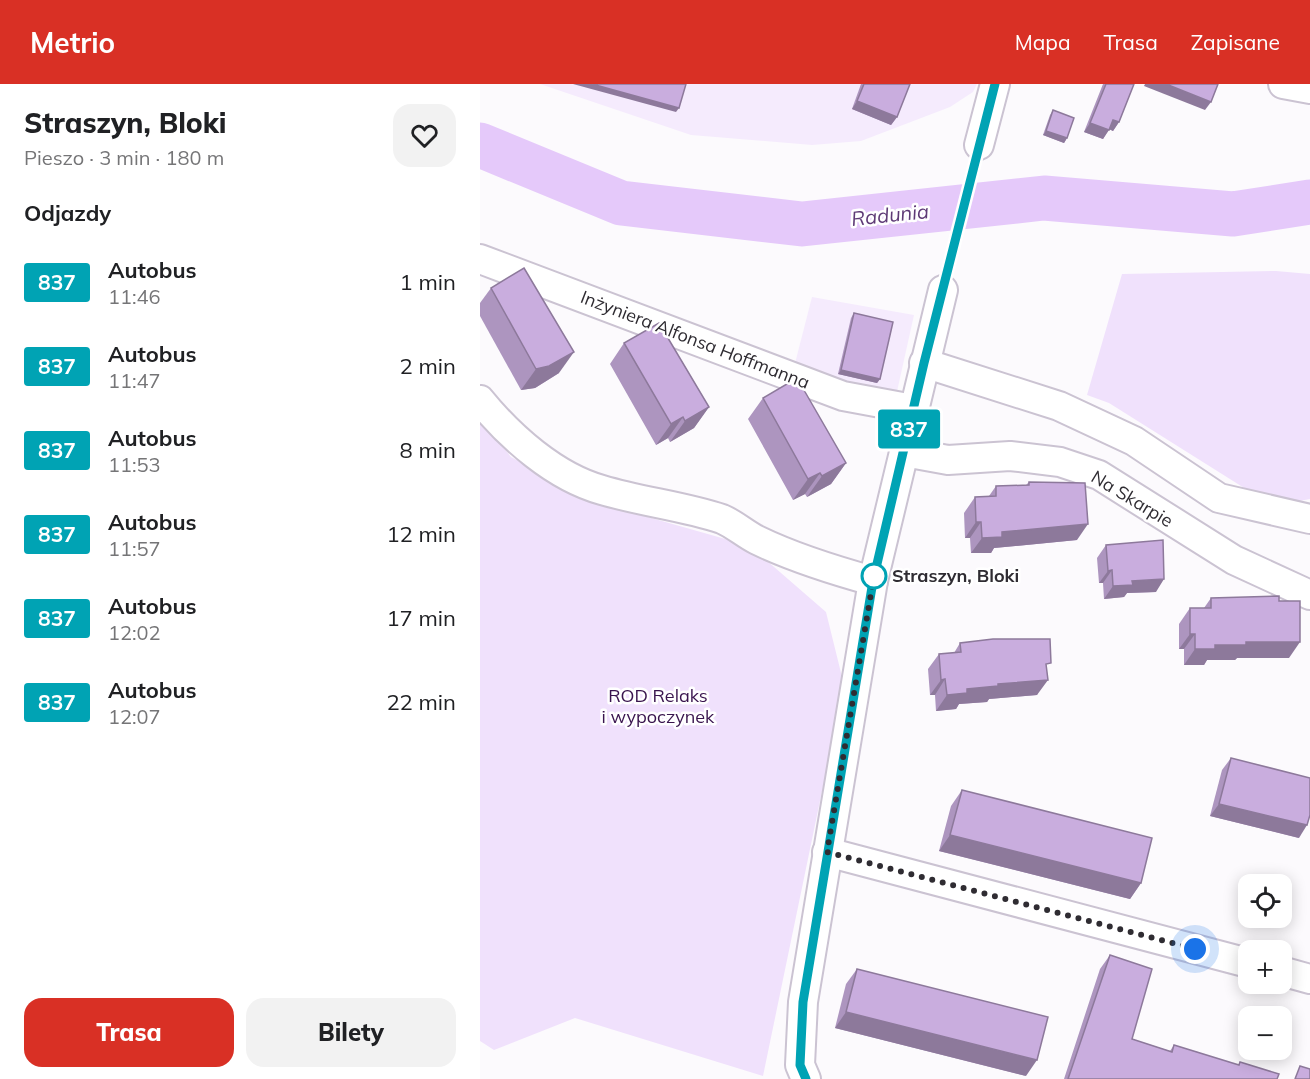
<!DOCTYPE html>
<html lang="pl">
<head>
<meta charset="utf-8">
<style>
  body { margin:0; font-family:Mulish,sans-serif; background:#f2f2f2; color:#202124; height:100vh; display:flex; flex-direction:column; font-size:22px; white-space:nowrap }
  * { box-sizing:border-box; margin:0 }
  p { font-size:20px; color:#757577 }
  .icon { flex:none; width:33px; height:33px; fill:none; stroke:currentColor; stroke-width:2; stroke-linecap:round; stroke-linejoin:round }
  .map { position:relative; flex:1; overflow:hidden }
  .side { display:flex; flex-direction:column; background:#fff; width:480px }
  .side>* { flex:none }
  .badge { padding:0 12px; border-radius:4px; font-size:21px; line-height:39px }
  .controls { position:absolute; left:758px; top:790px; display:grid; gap:12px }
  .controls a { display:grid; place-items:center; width:54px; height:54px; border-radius:12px; background:#fff; box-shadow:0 3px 15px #0003; font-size:30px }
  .you { position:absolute; width:30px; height:30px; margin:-15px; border:4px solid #fff; border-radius:50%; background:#1a73e8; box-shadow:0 0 0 9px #1a73e833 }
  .map>.badge { position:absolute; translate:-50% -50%; box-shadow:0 0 0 3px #fff }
  h2 { padding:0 24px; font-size:22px; line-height:54px }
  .round { display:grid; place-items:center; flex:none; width:63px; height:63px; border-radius:18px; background:#f2f2f2 }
  .headline { display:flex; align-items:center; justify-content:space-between; height:102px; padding:0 24px }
  h1 { font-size:28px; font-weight:800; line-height:45px }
  .cta { display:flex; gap:12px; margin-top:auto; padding:12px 24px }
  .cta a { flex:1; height:69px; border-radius:18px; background:#d93025; color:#fff; font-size:24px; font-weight:800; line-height:69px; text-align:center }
  .cta a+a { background:#f2f2f2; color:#202124 }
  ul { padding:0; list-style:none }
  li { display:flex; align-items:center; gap:18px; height:84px; padding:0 24px }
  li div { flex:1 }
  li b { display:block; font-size:22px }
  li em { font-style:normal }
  li .badge { min-width:66px; font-weight:700; text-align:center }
  header { display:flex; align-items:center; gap:36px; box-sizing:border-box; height:84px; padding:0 30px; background:#d93025; color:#fff }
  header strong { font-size:28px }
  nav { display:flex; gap:33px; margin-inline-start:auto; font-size:21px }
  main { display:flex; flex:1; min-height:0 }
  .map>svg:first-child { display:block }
  .built { fill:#f5ebfd }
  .green { fill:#f0e1fc }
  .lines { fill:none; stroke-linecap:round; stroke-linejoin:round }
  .river { stroke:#e5c9fa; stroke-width:45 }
  .minor-casing { stroke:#cbc3d2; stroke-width:32 }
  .minor { stroke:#fff; stroke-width:28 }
  .wall { fill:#ad95bf }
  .shaded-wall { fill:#8d799b }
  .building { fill:#c9adde; stroke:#8d799b; stroke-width:1.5 }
  .line-casing { stroke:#fff; stroke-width:14 }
  .line { stroke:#00a3b4; stroke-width:9 }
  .walk { stroke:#2f2c32; stroke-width:6; stroke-dasharray:0 10.8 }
  .stop-dot { fill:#fff; stroke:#00a3b4; stroke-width:3 }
  .labels { text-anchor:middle; stroke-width:5; stroke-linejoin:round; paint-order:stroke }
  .street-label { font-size:18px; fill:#2f2c32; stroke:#fff }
  .stop-label { font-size:18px; font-weight:bold; fill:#2f2c32; stroke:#fff; text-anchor:start }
  .park-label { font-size:18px; fill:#39144e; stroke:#fff }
  .water-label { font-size:20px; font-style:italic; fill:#5e3a76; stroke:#fff }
</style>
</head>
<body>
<header>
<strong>Metrio</strong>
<nav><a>Mapa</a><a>Trasa</a><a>Zapisane</a></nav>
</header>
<main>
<section class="side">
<div class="headline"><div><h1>Straszyn, Bloki</h1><p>Pieszo · 3 min · 180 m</p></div><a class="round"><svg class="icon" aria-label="heart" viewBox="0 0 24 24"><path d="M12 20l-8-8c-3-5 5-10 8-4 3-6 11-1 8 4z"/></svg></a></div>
<h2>Odjazdy</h2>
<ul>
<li><span class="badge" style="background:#00a3b4;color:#fff">837</span><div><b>Autobus</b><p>11:46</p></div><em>1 min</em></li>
<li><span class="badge" style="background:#00a3b4;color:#fff">837</span><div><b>Autobus</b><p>11:47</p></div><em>2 min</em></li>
<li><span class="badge" style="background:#00a3b4;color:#fff">837</span><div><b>Autobus</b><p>11:53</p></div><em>8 min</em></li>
<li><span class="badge" style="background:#00a3b4;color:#fff">837</span><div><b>Autobus</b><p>11:57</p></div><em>12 min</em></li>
<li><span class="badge" style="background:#00a3b4;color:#fff">837</span><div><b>Autobus</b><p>12:02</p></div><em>17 min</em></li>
<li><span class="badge" style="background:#00a3b4;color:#fff">837</span><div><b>Autobus</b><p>12:07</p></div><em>22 min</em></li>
</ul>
<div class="cta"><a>Trasa</a><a>Bilety</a></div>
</section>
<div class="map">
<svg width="830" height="995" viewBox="0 0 830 995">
  <rect width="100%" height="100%" fill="#fcfafd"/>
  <g class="built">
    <polygon points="60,0 497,0 493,8 470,23 381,57 332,61 211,51"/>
    <polygon points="332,213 434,231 414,321 312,291"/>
  </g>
  <g class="green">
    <polygon points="796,187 830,190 830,415 814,418 769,407 629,319 607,311 642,190"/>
    <polygon points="0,333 31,373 115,418 270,462 346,528 364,601 283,992 95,934 14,966 0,957"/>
  </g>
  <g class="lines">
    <polyline class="river" points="0,61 141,119 322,140 564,114 753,130 830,118"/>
    <g class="minor-casing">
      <g id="minor">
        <polyline points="803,0 830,5"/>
        <polyline points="499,61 515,0"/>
        <polyline points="0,175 363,312 433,325"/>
        <polyline points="444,279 579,322 654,357 739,414 830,435"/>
        <path d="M0 316C30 353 75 393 122 406 162 418 203 422 242 435 254 440 265 450 277 456 314 474 353 486 393 497"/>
        <polyline points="424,368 468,376 530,372 580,378 619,391 754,476 830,511"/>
        <polyline points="347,768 768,879"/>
        <polyline points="801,887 830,895"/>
        <polyline points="326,995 320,981 323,918 393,497 463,206"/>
      </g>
    </g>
    <use href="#minor" class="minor"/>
  </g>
  <g class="wall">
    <polygon points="381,0 430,0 417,33 411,41 372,25"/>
    <polygon points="623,0 654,0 639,38 633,47 629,45 623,55 604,48"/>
    <polygon points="573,26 587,54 584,59 563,51 570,31"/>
    <polygon points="11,204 79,289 55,304 41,306 0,232 0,219"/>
    <polygon points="374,229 400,295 397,299 358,290 371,234"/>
    <polygon points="144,259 229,323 214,344 190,358 188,354 176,361 130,280"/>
    <polygon points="283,314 366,379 351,400 327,413 325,410 313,416 268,335"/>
    <polygon points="549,398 597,456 514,464 511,469 491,469 490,454 485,454 484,429 495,413 509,412 516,402 546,401"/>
    <polygon points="626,461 676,508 647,509 644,513 624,515 623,499 619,499 617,474"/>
    <polygon points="731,514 799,517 809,574 757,574 755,576 727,576 724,581 704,581 704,565 699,565 699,540 710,524 724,524"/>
    <polygon points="480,559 567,585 557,611 509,615 507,618 479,620 476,625 456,627 455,611 450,611 448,585 459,570 474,569"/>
    <polygon points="751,674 819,754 730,732 742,686"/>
    <polygon points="482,706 661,799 650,815 459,767 471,722"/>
    <polygon points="630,871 652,955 690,967 694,961 758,981 760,978 797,995 584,995 620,885"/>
    <polygon points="377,885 546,992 355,944 366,900"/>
  </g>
  <g class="shaded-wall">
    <polygon points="93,0 112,0 199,24 196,28"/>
    <polygon points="665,0 686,0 731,18 725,26 664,2"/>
    <polygon points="377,17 417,33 411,41 372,25"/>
    <polygon points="633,36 639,38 633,47 627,44"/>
    <polygon points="610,39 629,46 623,55 604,48"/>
    <polygon points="566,47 587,54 584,59 563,51"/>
    <polygon points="94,268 79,289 55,304 41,306 56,285"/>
    <polygon points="361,286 400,295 397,299 358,290"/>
    <polygon points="229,323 214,344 190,358 205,337"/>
    <polygon points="203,333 188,354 176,361 191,340"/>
    <polygon points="366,379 351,400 327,413 342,392"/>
    <polygon points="340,389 325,410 313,416 328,395"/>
    <polygon points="496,438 501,438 490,454 485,454"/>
    <polygon points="608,440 597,456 514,464 511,469 491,469 502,454 522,448"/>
    <polygon points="632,486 623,499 619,499 628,487"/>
    <polygon points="684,495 676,508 647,509 644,513 624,515 633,502 652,497"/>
    <polygon points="710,550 715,550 704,565 699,565"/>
    <polygon points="766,558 820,558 809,574 757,574 755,576 727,576 724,581 704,581 715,565 735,561"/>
    <polygon points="465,595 455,611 450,611 461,596"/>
    <polygon points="568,596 557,611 509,615 507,618 479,620 476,625 456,627 467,611 487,605 518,600"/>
    <polygon points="739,720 827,741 819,754 730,732"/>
    <polygon points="470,751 661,799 650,815 459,767"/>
    <polygon points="366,928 557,976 546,992 355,944"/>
  </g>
  <g class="building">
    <polygon points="112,0 206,0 199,24"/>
    <polygon points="384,0 430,0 417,33 377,17"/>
    <polygon points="626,0 654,0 639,38 633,36 629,46 610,39"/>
    <polygon points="686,0 738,0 731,18"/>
    <polygon points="573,26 594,34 587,54 566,47"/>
    <polygon points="44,184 94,268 69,282 56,285 11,204"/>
    <polygon points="374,229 413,238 400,295 361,286"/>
    <polygon points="179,239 229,323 205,337 203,333 191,340 144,259"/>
    <polygon points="317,294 366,379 342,392 340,389 328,395 283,314"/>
    <polygon points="549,398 605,399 608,440 522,448 522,453 502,454 501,438 496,438 495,413 516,412 516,402 549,401"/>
    <polygon points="683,456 684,495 652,497 653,501 633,502 632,486 628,487 626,461"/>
    <polygon points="799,512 799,517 820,517 820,558 766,558 766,561 735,561 735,565 715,565 715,550 710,550 710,524 731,524 731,514"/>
    <polygon points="513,555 570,555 571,579 566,580 568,596 518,600 518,602 487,605 487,609 467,611 465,595 461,596 459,570 481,568 480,559"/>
    <polygon points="751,674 830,694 830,731 827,741 739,720"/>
    <polygon points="482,706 672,754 661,799 470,751"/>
    <polygon points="630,871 672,885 652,955 692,968 694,961 759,981 760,978 799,990 797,995 588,995"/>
    <polygon points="377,885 568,933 557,976 366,928"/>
    <polygon points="820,982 830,985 830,995 815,995"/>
  </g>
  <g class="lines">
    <g class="line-casing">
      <polyline id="line" points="326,995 320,981 323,918 393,497 444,279 515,0"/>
    </g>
    <use href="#line" class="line"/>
    <polyline class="walk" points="394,492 347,768 715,865"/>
  </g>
  <circle class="stop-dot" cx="394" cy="492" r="12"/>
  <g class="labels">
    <g class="street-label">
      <text transform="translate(215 256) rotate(21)" y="6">Inżyniera Alfonsa Hoffmanna</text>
      <text transform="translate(652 415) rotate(31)" y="6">Na Skarpie</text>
    </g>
    <g class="stop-label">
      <text x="412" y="498">Straszyn, Bloki</text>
    </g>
    <g class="park-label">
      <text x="178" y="618">ROD Relaks<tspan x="178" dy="21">i wypoczynek</tspan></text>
    </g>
    <g class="water-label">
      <text transform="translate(410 131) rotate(-6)" y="7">Radunia</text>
    </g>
  </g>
</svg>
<div class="controls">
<a><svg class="icon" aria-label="locate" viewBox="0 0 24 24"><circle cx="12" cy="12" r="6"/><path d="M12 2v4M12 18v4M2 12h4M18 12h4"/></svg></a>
<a>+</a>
<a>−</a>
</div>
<div class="you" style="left:715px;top:865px"></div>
<b class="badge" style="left:429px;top:345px;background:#00a3b4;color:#fff">837</b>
</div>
</main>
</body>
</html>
